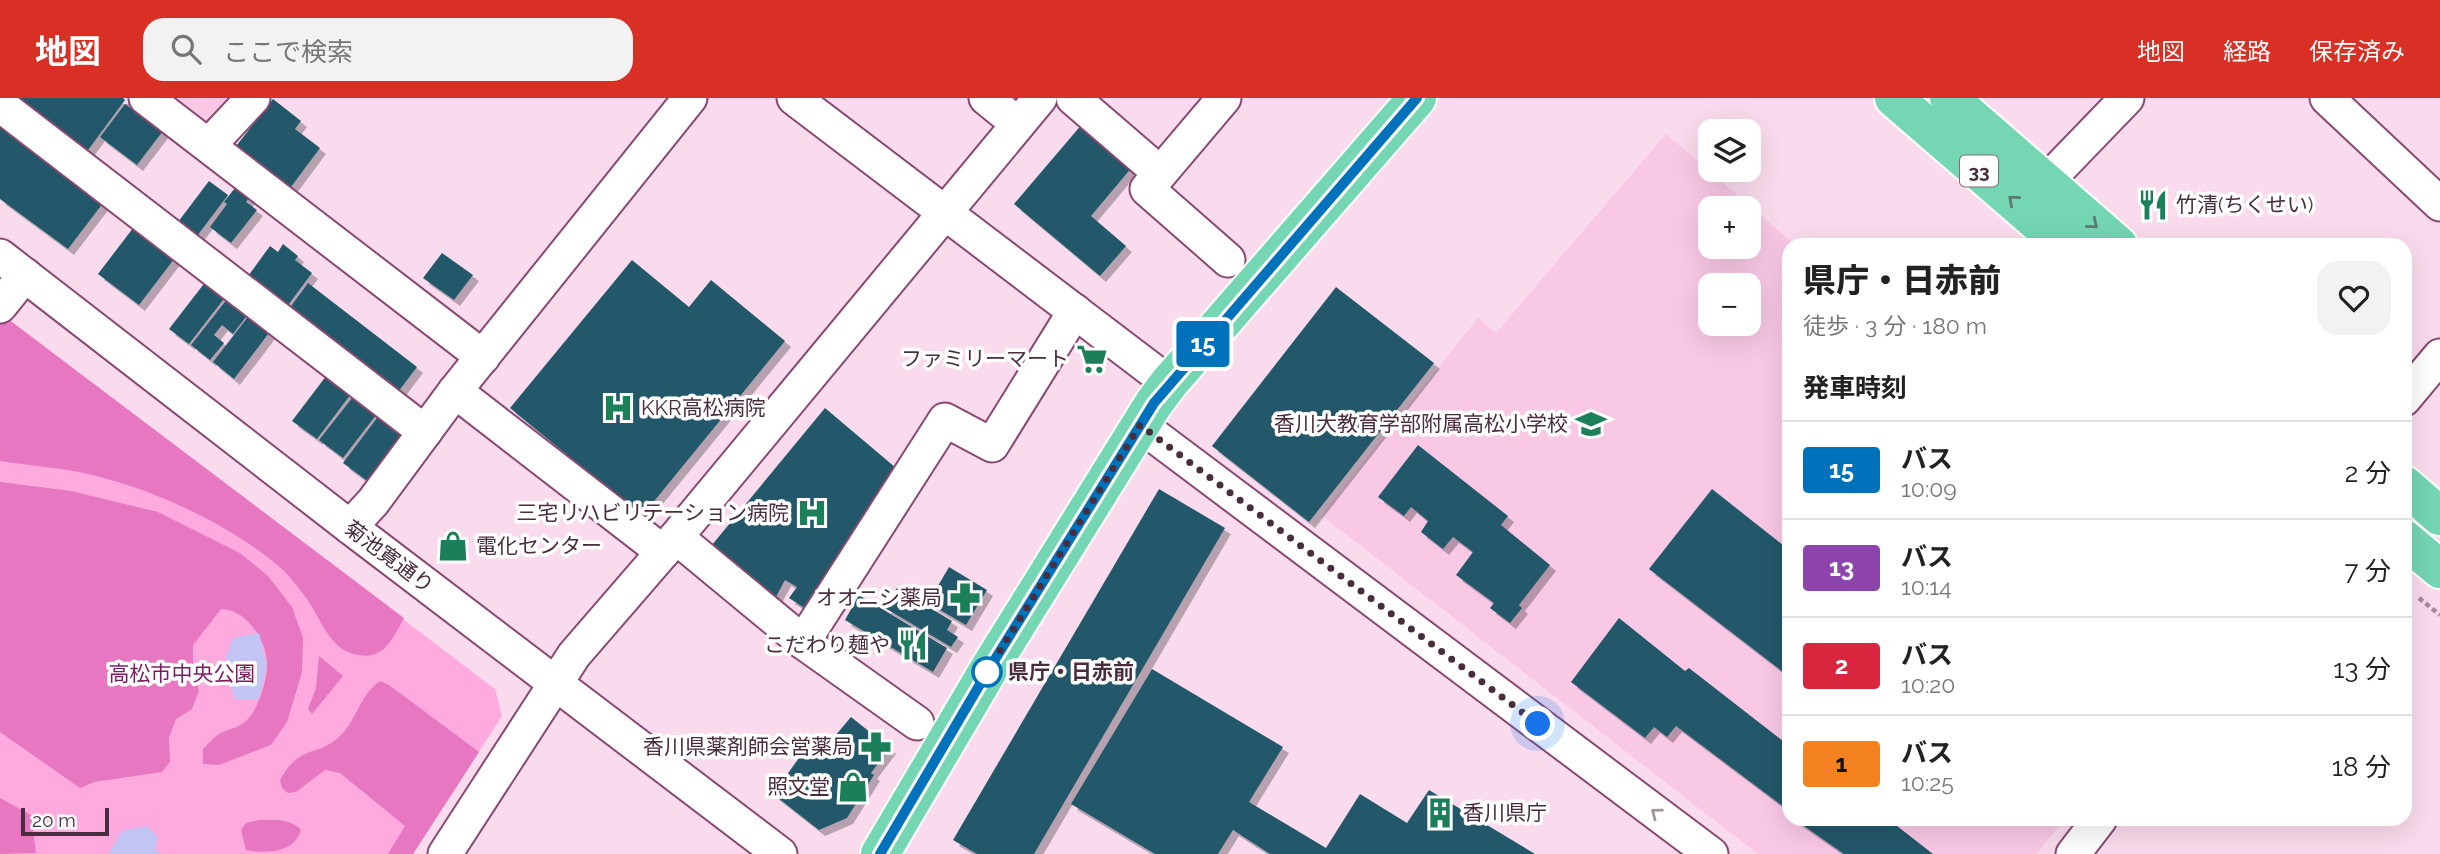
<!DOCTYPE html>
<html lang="ja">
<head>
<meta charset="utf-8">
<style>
  body { margin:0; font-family:Raleway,"Noto Sans JP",sans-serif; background:#f2f2f2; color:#222; height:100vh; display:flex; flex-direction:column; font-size:26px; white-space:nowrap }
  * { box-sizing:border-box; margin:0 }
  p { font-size:23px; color:#767676 }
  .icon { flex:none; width:38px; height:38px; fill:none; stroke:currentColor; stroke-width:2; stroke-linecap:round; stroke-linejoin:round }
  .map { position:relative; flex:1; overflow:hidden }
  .side { position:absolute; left:1782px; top:140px; width:630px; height:588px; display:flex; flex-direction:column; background:#fff; border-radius:21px; box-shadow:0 7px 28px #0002 }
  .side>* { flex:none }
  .badge { padding:0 14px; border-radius:5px; font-size:24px; line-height:46px }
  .controls { position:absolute; left:1698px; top:21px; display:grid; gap:14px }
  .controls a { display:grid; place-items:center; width:63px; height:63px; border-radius:14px; background:#fff; box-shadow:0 7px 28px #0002; font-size:35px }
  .scale { position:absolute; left:21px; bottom:18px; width:88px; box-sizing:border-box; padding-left:7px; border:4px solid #4a2c3f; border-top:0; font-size:19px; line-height:24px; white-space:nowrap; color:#4a2c3f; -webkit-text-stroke:5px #fff; paint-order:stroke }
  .you { position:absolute; width:35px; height:35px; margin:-18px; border:5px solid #fff; border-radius:50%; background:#1a73e8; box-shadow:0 0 0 10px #1a73e833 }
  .map>.badge { position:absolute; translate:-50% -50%; box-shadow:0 0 0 4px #fff }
  h2 { padding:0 21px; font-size:26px; line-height:63px }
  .round { display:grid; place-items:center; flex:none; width:74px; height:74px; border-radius:21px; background:#f2f2f2 }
  .head { display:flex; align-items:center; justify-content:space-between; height:119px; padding:0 21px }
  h1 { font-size:33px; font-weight:800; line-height:52px }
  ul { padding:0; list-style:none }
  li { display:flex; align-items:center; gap:21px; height:98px; padding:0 21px; border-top:2px solid #e0e0e0 }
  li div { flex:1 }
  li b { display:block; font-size:26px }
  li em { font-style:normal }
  li .badge { min-width:77px; font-weight:700; text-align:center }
  header { display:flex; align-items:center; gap:42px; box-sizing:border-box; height:98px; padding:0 35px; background:#d93025; color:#fff }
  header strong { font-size:33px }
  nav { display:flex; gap:38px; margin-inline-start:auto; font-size:24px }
  .search { width:490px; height:63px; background:#f2f2f2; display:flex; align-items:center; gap:18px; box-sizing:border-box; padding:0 24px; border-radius:21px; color:#767676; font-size:26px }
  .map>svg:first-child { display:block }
  .built { fill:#f9c8e5; fill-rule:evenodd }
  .green { fill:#feaade }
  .forest { fill:#e677c0 }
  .water { fill:#c2c5f4 }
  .building { fill:#20586a; filter:url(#shadow) }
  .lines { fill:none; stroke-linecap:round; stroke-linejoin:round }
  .minor-casing { stroke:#894872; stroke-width:37 }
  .major-casing { stroke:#fff; stroke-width:42 }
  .path { stroke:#a98a9d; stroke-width:4.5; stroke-dasharray:5 3.5; stroke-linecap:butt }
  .minor { stroke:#fff; stroke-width:33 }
  .major { stroke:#74d6b3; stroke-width:38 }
  .oneway { stroke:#5d7873 }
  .oneway2 { stroke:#a4969f }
  .line-casing { stroke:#fff; stroke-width:16 }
  .line { stroke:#0072bc; stroke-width:10 }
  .walk { stroke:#4a2c3f; stroke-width:7; stroke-dasharray:0 12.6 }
  .stop-dot { fill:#fff; stroke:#0072bc; stroke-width:3.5 }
  .labels { text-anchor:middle; stroke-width:7; stroke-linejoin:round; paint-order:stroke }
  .shield { fill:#fff; stroke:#806b79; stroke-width:2 }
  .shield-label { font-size:19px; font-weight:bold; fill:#4a2c3f }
  .poi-label { font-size:21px; fill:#4a2c3f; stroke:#fff; text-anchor:end }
  .street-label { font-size:21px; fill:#4a2c3f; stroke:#fff }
  .stop-label { font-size:21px; font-weight:bold; fill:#4a2c3f; stroke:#fff; text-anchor:start }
  .park-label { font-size:21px; fill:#7d1961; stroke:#fff }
</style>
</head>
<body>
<header>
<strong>地図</strong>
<div class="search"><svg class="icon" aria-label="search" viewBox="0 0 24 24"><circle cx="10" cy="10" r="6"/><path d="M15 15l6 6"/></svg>ここで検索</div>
<nav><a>地図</a><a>経路</a><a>保存済み</a></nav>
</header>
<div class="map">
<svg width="2440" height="756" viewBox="0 0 2440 756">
  <defs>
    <filter id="shadow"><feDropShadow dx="6" dy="6" stdDeviation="0" flood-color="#0004"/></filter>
  </defs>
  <rect width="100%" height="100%" fill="#fadbed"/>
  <g class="built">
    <polygon points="171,0 232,0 208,25"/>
    <path d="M1666 36 1795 147H1788V721H2064L2037 756H1758L1321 417 1478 220 1496 235ZM1710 110H1748V149H1710ZM1710 187H1748V226H1710Z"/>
  </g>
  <polygon class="green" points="0,215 495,591 502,618 413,756 0,756"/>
  <g class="forest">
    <path d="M0 215 404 520C392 542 383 564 354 556 329 550 320 519 307 501 298 489 287 474 275 465 222 422 146 388 79 374 53 369 26 367 0 363Z"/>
    <path d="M0 384 71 393 158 414 240 455 268 478 292 509 303 540 302 574 287 624 271 647 219 667 203 666V651C208 646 213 640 219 636 228 631 242 629 248 621 258 610 266 585 267 570 269 545 247 511 221 511L193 547V570L199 593 192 611 176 621 169 640 170 664 162 674 94 684 80 690 0 634Z"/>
    <polygon points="319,558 343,578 312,616 308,611 316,590"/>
    <path d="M380 583 389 587 479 654 413 756H388L405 728 340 675 325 672 296 694 288 695 282 690 280 682C300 645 318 660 341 637 357 621 360 597 380 583Z"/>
    <polygon points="0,700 31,717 36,755 0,756"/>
    <path d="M259 722C275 722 290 720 301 732 294 755 267 756 246 752L241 732 246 725Z"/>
  </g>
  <g class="water">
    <polygon points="259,535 267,568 259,601 234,601 226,559 233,540"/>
    <polygon points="147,728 158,739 155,751 161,756 108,756 122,733"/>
  </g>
  <g class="building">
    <polygon points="0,0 123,0 125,2 80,63"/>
    <polygon points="273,1 301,23 295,31 320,50 288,93 233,52"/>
    <polygon points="125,6 163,33 137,67 100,39"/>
    <polygon points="0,14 110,96 68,151 0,101"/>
    <polygon points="1083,25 1133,68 1091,118 1126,148 1100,178 1014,106"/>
    <polygon points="209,83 228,97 191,146 172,132"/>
    <polygon points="235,90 249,100 246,104 257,112 231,145 210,129 227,106 224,104"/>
    <polygon points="140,121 181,152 139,207 98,176"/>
    <polygon points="283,146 298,158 295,162 312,175 283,214 243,185 270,148 278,154"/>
    <polygon points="442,155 473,177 454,202 423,180"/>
    <polygon points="632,162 689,209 711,182 785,243 642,418 510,310"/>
    <polygon points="210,178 230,193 189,246 169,231"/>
    <polygon points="308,185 417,269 392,302 283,219"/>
    <polygon points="1336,189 1434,265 1309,424 1212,348"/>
    <polygon points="235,191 255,207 233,236 222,227 214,237 224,245 210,262 191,247"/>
    <polygon points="254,211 275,227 234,281 213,264"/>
    <polygon points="333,269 357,288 317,341 292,323"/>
    <polygon points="356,295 380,312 343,360 319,342"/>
    <polygon points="825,310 896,370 809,513 789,500 797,489 785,482 771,508 707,453"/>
    <polygon points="383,312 409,332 370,385 343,365"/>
    <polygon points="1418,347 1508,418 1501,427 1550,467 1519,507 1522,510 1510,525 1490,510 1494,505 1456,477 1473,454 1453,439 1443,451 1421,434 1428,423 1411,409 1404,418 1378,399"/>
    <polygon points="1159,391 1225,430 1034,756 977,756 953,742"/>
    <polygon points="1712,391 1788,451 1787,577 1649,471"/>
    <polygon points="949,469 987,492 966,527 928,505"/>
    <polygon points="897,490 952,523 947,532 958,539 951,549 885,510"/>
    <polygon points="859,497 947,550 933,574 845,522"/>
    <polygon points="1619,520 1685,573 1689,570 1788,647 1788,712 1676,628 1667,639 1654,629 1645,640 1571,584"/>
    <polygon points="1152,571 1283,649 1249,704 1326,750 1360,696 1407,725 1429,692 1535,756 1270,756 1233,732 1218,756 1155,756 1071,706"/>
    <polygon points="851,619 890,650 871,675 874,677 847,720 819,732 773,696 817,635 830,644"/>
    <polygon points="1794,721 1888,721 1933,756 1844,756"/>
  </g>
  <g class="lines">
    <g class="minor-casing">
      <g id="minor">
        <polyline points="146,0 483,259"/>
        <polyline points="794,0 1169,285"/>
        <polyline points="986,0 1018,26"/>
        <polyline points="1073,0 1160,75"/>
        <polyline points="1224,0 1147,91 1228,162"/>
        <polyline points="2327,0 2440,106"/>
        <polyline points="0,7 425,334"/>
        <polyline points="209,47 253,0"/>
        <polyline points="2045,85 2127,0"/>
        <polyline points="0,158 350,429 780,756"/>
        <polyline points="0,208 25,177"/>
        <polyline points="455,293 663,454"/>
        <polyline points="2404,301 2440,258"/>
        <polyline points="1140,327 1711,756"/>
        <polyline points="350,429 373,404 455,293 690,0"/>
        <polyline points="676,439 803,544 917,625"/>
        <polyline points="803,544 945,322 992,347 1075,213"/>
        <polyline points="445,756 574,557 676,439 1040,0"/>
        <polyline points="2073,756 2100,721"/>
      </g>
    </g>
    <g class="major-casing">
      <g id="major">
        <polyline points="1894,0 2064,147"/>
        <polyline points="1949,0 2118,147"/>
        <polyline points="2404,387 2440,418"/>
        <polyline points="2404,441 2440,471"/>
        <polyline points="880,756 989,571 1154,305 1169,285 1417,0"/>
      </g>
    </g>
    <polyline class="path" points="2419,500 2440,517"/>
    <use href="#minor" class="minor"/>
    <use href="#major" class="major"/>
  </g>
  <defs><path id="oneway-chevron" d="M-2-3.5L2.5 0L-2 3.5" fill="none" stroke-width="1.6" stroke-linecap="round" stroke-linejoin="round" transform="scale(1.75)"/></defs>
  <g class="oneway">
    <use href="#oneway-chevron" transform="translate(2013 102) rotate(-139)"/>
    <use href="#oneway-chevron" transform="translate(2093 126) rotate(40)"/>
  </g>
  <use class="oneway2" href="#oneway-chevron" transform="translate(1656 715) rotate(-143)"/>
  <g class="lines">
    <g class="line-casing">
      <polyline id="line" points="880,756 989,571 1154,305 1417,0"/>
    </g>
    <use href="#line" class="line"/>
    <polyline class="walk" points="987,574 1140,327 1538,626"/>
  </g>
  <defs>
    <g id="restaurant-bare" transform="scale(2.415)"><path d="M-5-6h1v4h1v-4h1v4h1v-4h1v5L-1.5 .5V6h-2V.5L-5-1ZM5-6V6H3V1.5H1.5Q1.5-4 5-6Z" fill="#1b8059" stroke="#fff" stroke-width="2.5" paint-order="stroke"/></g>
    <g id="supermarket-bare" transform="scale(2.415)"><path d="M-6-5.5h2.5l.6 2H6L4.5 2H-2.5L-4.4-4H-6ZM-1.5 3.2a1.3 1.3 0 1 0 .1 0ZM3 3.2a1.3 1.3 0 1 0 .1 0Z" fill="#1b8059" stroke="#fff" stroke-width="2.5" paint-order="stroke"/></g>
    <g id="hospital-bare" transform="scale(2.415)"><path d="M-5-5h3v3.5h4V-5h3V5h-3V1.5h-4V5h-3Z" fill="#1b8059" stroke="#fff" stroke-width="2.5" paint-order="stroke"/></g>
    <g id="school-bare" transform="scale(2.415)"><path d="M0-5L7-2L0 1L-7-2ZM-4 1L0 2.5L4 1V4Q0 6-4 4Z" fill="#1b8059" stroke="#fff" stroke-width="2.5" paint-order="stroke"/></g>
    <g id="shop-bare" transform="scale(2.415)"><path d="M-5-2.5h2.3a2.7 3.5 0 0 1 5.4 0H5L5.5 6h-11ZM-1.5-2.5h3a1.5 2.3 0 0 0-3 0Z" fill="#1b8059" stroke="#fff" stroke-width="2.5" paint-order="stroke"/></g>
    <g id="pharmacy-bare" transform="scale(2.415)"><path d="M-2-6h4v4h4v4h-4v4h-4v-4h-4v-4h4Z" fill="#1b8059" stroke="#fff" stroke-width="2.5" paint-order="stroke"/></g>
    <g id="building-bare" transform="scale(2.415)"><path d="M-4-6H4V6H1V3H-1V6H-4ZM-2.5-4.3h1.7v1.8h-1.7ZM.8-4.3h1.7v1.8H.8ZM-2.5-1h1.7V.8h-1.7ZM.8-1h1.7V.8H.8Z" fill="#1b8059" stroke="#fff" stroke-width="2.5" paint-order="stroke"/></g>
  </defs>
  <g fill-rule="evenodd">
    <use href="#restaurant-bare" x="2153" y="107"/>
    <use href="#supermarket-bare" x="1092" y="261"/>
    <use href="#hospital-bare" x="618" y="310"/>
    <use href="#school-bare" x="1591" y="326"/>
    <use href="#hospital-bare" x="812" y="415"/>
    <use href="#shop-bare" x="453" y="448"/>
    <use href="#pharmacy-bare" x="965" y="500"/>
    <use href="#restaurant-bare" x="913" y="547"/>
    <use href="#pharmacy-bare" x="876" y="649"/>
    <use href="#shop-bare" x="853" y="689"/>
    <use href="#building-bare" x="1440" y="715"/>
  </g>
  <circle class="stop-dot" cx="987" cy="574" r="14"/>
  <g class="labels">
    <rect class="shield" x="1960" y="57.5" width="38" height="31" rx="5"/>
    <g class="shield-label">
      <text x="1979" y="80">33</text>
    </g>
    <g class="poi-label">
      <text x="2176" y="114" text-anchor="start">竹清(ちくせい)</text>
      <text x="1069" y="268">ファミリーマート</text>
      <text x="641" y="317" text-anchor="start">KKR高松病院</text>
      <text x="1568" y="333">香川大教育学部附属高松小学校</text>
      <text x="789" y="422">三宅リハビリテーション病院</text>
      <text x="476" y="455" text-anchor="start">電化センター</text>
      <text x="942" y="507">オオニシ薬局</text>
      <text x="890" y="554">こだわり麺や</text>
      <text x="853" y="656">香川県薬剤師会営薬局</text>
      <text x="830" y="696">照文堂</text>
      <text x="1463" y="722" text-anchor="start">香川県庁</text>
    </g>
    <g class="street-label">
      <text transform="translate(389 459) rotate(37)" y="7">菊池寛通り</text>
    </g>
    <g class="stop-label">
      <text x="1008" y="581">県庁・日赤前</text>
    </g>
    <g class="park-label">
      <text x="182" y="583">高松市中央公園</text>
    </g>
  </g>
</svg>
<div class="controls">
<a><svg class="icon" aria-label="layers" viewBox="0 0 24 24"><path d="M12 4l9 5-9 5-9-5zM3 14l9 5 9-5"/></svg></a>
<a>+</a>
<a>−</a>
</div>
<div class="scale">20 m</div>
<div class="you" style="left:1538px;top:626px"></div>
<b class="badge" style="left:1203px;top:246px;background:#0072bc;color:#fff">15</b>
<section class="side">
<div class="head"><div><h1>県庁・日赤前</h1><p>徒歩 · 3 分 · 180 m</p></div><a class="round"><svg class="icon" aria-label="heart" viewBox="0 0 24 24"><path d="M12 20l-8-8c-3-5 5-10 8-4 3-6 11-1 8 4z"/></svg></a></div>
<h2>発車時刻</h2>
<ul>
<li><span class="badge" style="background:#0072bc;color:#fff">15</span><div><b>バス</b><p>10:09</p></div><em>2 分</em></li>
<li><span class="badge" style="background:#8e44ad;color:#fff">13</span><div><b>バス</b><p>10:14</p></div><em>7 分</em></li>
<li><span class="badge" style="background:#d7263d;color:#fff">2</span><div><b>バス</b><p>10:20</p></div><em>13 分</em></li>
<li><span class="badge" style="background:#f58220;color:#111">1</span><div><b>バス</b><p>10:25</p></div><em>18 分</em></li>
</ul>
</section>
</div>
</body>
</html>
